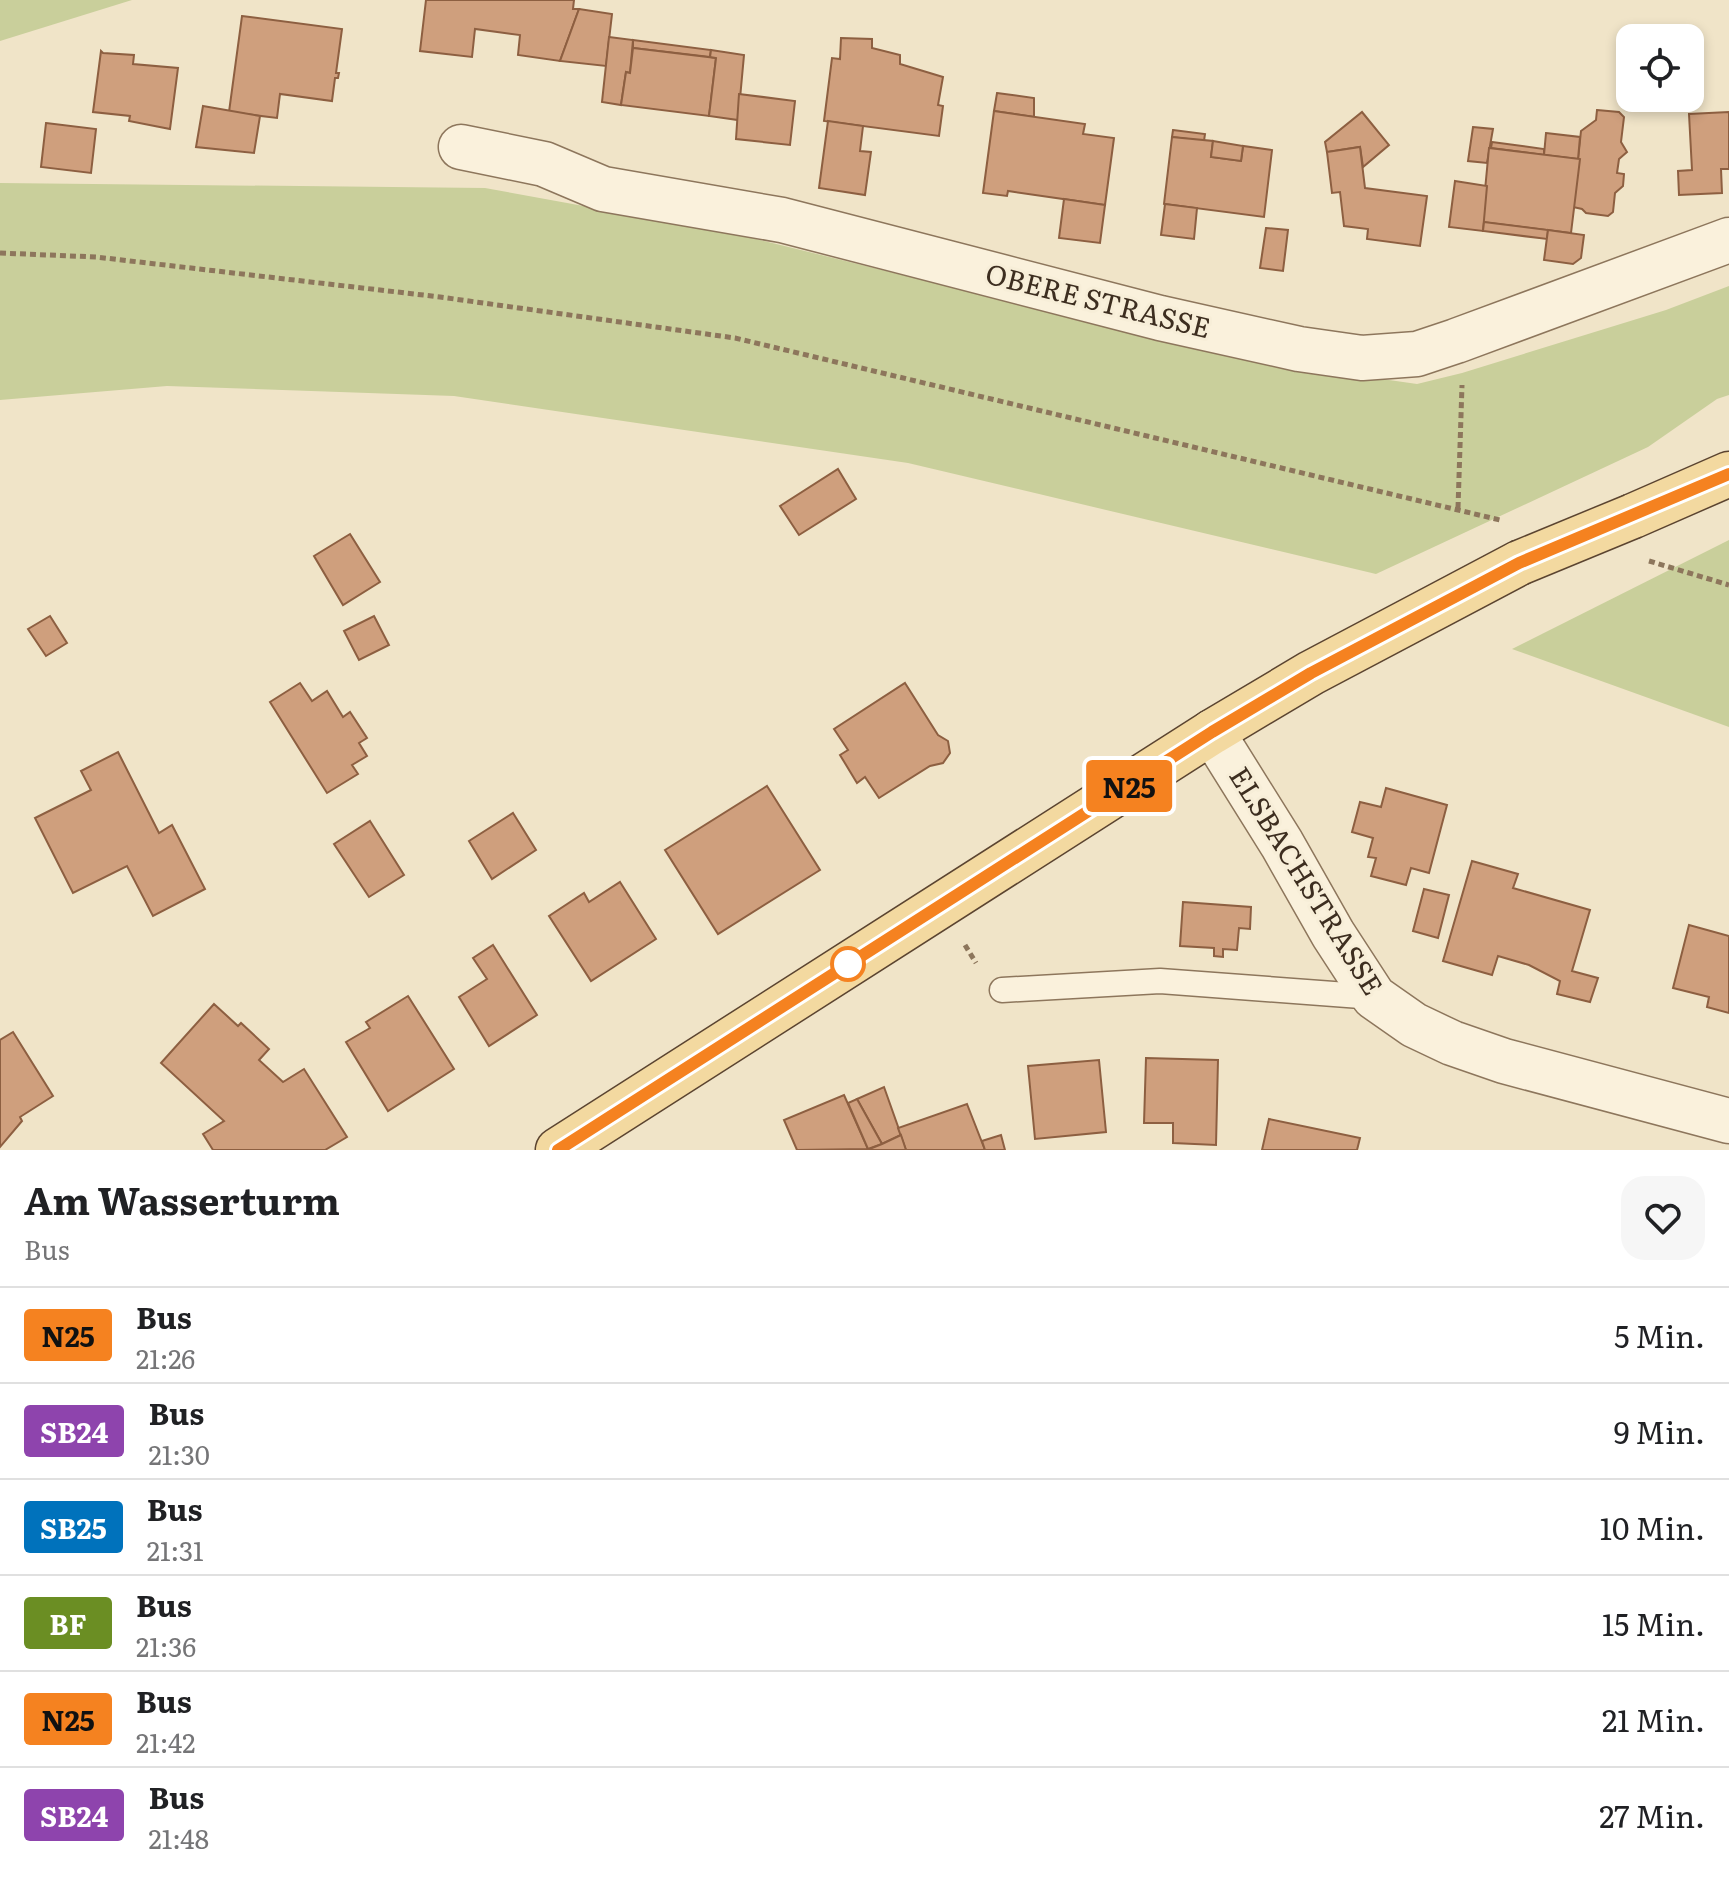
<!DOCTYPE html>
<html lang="de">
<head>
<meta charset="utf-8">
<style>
  body { margin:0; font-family:Literata,serif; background:#f6f6f6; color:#202124; height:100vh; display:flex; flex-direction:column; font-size:30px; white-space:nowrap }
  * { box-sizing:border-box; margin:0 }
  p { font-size:26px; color:#757577 }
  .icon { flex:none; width:44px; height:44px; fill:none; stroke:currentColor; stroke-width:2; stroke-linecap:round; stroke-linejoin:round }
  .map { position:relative; height:1150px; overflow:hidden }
  .panel { display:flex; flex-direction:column; background:#fff; flex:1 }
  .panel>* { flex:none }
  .badge { padding:0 16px; border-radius:6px; font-size:28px; line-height:52px }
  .fabs { position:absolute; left:1616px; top:24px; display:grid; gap:16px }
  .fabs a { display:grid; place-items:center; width:88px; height:88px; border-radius:16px; background:#fff; box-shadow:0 4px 12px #0003; font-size:40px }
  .map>.badge { position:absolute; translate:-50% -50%; box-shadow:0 0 0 4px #fff }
  .round { display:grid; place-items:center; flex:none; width:84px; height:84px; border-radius:24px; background:#f6f6f6 }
  .head { display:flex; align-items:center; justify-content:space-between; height:136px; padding:0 24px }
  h1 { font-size:38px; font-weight:700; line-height:60px }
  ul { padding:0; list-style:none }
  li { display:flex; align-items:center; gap:24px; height:96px; padding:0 24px; border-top:2px solid #e0e0e0 }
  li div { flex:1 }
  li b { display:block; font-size:30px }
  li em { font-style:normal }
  li .badge { min-width:88px; font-weight:700; text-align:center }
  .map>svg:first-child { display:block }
  .green { fill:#c9cf9b }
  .building { fill:#cf9f7d; stroke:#8d5f41; stroke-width:2 }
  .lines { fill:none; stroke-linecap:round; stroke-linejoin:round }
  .lane-casing { stroke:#8d765c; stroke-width:27 }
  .street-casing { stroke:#8d765c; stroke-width:47 }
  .primary-casing { stroke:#5b4430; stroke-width:47 }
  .path { stroke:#8d765c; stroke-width:5; stroke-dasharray:6 4; stroke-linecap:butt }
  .lane { stroke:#faf1dc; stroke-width:24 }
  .street { stroke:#faf1dc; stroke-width:44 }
  .primary { stroke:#f3d9a0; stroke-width:44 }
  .primary-bridge-casing { stroke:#5b4430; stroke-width:47; stroke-linecap:butt }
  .primary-bridge { stroke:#f3d9a0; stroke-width:44 }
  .line-casing { stroke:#fff; stroke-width:18 }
  .line { stroke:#f58220; stroke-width:12 }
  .stop-dot { fill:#fff; stroke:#f58220; stroke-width:4 }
  .labels { text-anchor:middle; stroke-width:6; stroke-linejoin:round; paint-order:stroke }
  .street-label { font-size:28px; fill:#3d2e20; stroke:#f7eed8 }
</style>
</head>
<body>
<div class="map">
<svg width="1729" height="1150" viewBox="0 0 1729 1150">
  <rect width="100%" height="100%" fill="#f0e4c8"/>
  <g class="green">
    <polygon points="0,0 132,0 0,41"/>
    <polygon points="0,183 485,188 732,233 1243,359 1417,384 1462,373 1666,310 1729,286 1729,395 1717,399 1648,447 1376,574 908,463 454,396 167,386 0,400"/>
    <polygon points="1729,540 1729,727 1512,649"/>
  </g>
  <g class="building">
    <polygon points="426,0 574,0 573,9 579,9 560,61 518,55 520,35 475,29 472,57 420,51"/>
    <polygon points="579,9 612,14 606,66 560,61"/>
    <polygon points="242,16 342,29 336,73 339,73 338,78 335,78 332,101 280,94 277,118 229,112"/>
    <polygon points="609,37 633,40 630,73 626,72 621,105 602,102"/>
    <polygon points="841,38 872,39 872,48 900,55 900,64 943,77 938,105 943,106 939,136 824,121 832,58 840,59"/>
    <polygon points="633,40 711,50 710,57 633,48"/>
    <polygon points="633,48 716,58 709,116 621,105 626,72 630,73"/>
    <polygon points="711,50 744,55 738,120 709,116 716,58 710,57"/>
    <polygon points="101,51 103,53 134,55 133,64 178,68 170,129 129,121 130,116 93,112"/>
    <polygon points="997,93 1034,98 1034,117 994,111"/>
    <polygon points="739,94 795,101 790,145 736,139"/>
    <polygon points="203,106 260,116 254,153 196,147"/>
    <polygon points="1597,110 1619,112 1624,117 1621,142 1627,152 1619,159 1617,173 1624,174 1623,186 1615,193 1613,212 1608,216 1586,213 1582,209 1573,207 1581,131 1596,120"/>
    <polygon points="994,111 1085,124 1083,134 1114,138 1105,205 1008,191 1007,196 983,193"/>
    <polygon points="1362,112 1389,145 1363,167 1360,147 1327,152 1325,142"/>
    <polygon points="1729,112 1729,169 1721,169 1722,193 1679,195 1678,171 1692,170 1689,114"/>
    <polygon points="828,121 863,126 860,151 871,152 865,195 819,188"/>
    <polygon points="46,123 96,129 91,173 41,167"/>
    <polygon points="1473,127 1493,129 1487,163 1468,161"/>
    <polygon points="1173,130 1205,134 1204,141 1172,137"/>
    <polygon points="1546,133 1580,137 1578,159 1544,155"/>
    <polygon points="1172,137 1213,141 1211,157 1241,161 1243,146 1272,150 1264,217 1164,204"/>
    <polygon points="1213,141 1243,146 1241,161 1211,157"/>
    <polygon points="1492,142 1544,149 1544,155 1491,148"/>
    <polygon points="1360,147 1365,188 1427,196 1420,246 1367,239 1368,229 1344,226 1340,192 1332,193 1327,152"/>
    <polygon points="1489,148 1580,159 1571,233 1482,222"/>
    <polygon points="1455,181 1487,186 1483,231 1449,227"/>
    <polygon points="1064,199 1105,205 1100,243 1059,238"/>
    <polygon points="1165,204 1197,208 1194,239 1161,235"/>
    <polygon points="1484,222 1548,230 1547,239 1483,231"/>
    <polygon points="1266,228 1288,230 1283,271 1260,268"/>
    <polygon points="1548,230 1584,235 1581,258 1573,264 1544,260"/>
    <polygon points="838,469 856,499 799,535 780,506"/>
    <polygon points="350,534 380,582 343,605 314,556"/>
    <polygon points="50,616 67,643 46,656 28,629"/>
    <polygon points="374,616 389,645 359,660 344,631"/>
    <polygon points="300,683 312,701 327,691 343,717 350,712 367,738 359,743 367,756 352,765 358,774 327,793 270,702"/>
    <polygon points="905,683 938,735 948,741 950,753 943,763 930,766 879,798 865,777 857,783 840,755 848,750 834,729"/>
    <polygon points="118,752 159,833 172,825 205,889 153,916 127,866 73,893 35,818 91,790 81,771"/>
    <polygon points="767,786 820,870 718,934 665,850"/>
    <polygon points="1386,788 1447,805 1429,873 1411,868 1406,885 1371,876 1376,858 1368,857 1373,838 1352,832 1360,802 1381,807"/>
    <polygon points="513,813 536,850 492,879 469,841"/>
    <polygon points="370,821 404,875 369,897 334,844"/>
    <polygon points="1472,861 1518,874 1513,888 1590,910 1572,971 1598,978 1590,1002 1557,994 1560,981 1529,965 1498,956 1492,975 1443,961"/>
    <polygon points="620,882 656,939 591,981 549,916 584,893 589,902"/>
    <polygon points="1424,889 1449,895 1438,938 1413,931"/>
    <polygon points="1183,902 1251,907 1250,929 1239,928 1237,950 1223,949 1223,957 1214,956 1214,948 1180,946"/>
    <polygon points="1689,925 1729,936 1729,1013 1707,1007 1709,997 1673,988"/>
    <polygon points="493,945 537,1015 489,1046 459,997 487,979 473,958"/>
    <polygon points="408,996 454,1069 388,1111 346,1042 370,1028 366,1022"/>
    <polygon points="214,1004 238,1026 241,1023 269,1049 259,1060 283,1082 304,1069 347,1137 325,1150 213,1150 203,1134 224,1121 161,1063"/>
    <polygon points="13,1032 53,1096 20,1117 22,1121 0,1147 0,1040"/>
    <polygon points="1146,1058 1218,1060 1216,1145 1173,1143 1173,1123 1144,1123"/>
    <polygon points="1099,1060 1106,1132 1035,1139 1028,1066"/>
    <polygon points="884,1087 901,1135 882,1144 857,1099"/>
    <polygon points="844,1095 868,1149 797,1150 784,1120"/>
    <polygon points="857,1099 882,1144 868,1149 848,1103"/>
    <polygon points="967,1104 985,1150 906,1150 898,1128"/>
    <polygon points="1269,1119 1360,1138 1357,1150 1262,1150"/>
    <polygon points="901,1135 906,1150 867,1150 882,1144"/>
    <polygon points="1001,1135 1005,1150 985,1150 982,1141"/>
  </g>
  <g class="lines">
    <g class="lane-casing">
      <polyline id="lane" points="1002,990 1160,981 1374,997"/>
    </g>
    <g class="street-casing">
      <g id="street">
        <polyline points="461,147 544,164 603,189 782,220 1160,318 1299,349 1362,358 1417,354 1456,341 1729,240"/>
        <polyline points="1212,732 1282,844 1333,934 1374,997 1414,1025 1452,1043 1504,1061 1729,1121"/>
      </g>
    </g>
    <g class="primary-casing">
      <g id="primary">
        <polyline points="1633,516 1729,474"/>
        <polyline points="558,1150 1212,732 1311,673 1519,563"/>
      </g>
    </g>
    <g class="path">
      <polyline points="0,253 96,257 440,297 735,338 1500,520"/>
      <polyline points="1458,508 1462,385"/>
      <polyline points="1649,561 1729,585"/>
      <polyline points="965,945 976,963"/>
    </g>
    <use href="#lane" class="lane"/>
    <use href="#street" class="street"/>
    <use href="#primary" class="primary"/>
    <g class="primary-bridge-casing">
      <polyline id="primary-bridge" points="1519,563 1633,516"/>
    </g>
    <use href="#primary-bridge" class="primary-bridge"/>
  </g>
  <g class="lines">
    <g class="line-casing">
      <polyline id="line" points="558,1150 1212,732 1311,673 1519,563 1729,474"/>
    </g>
    <use href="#line" class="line"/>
  </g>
  <circle class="stop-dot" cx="848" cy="964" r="16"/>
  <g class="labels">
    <g class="street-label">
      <text transform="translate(1098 301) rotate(14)" y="10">OBERE STRASSE</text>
      <text transform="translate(1306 881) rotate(58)" y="10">ELSBACHSTRASSE</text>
    </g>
  </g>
</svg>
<div class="fabs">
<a><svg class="icon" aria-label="locate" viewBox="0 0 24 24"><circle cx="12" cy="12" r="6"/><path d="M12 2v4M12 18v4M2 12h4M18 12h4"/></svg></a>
</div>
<b class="badge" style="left:1129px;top:786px;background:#f58220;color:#111">N25</b>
</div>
<section class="panel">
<div class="head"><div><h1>Am Wasserturm</h1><p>Bus</p></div><a class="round"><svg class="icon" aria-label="heart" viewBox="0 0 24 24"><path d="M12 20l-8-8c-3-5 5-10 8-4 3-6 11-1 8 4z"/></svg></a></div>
<ul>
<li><span class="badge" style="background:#f58220;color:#111">N25</span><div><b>Bus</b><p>21:26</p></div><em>5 Min.</em></li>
<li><span class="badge" style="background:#8e44ad;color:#fff">SB24</span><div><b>Bus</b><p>21:30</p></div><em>9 Min.</em></li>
<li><span class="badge" style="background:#0072bc;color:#fff">SB25</span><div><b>Bus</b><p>21:31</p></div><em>10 Min.</em></li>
<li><span class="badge" style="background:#6b8e23;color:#fff">BF</span><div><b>Bus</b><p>21:36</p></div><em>15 Min.</em></li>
<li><span class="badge" style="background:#f58220;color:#111">N25</span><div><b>Bus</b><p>21:42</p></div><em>21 Min.</em></li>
<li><span class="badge" style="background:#8e44ad;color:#fff">SB24</span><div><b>Bus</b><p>21:48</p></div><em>27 Min.</em></li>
</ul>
</section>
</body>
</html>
